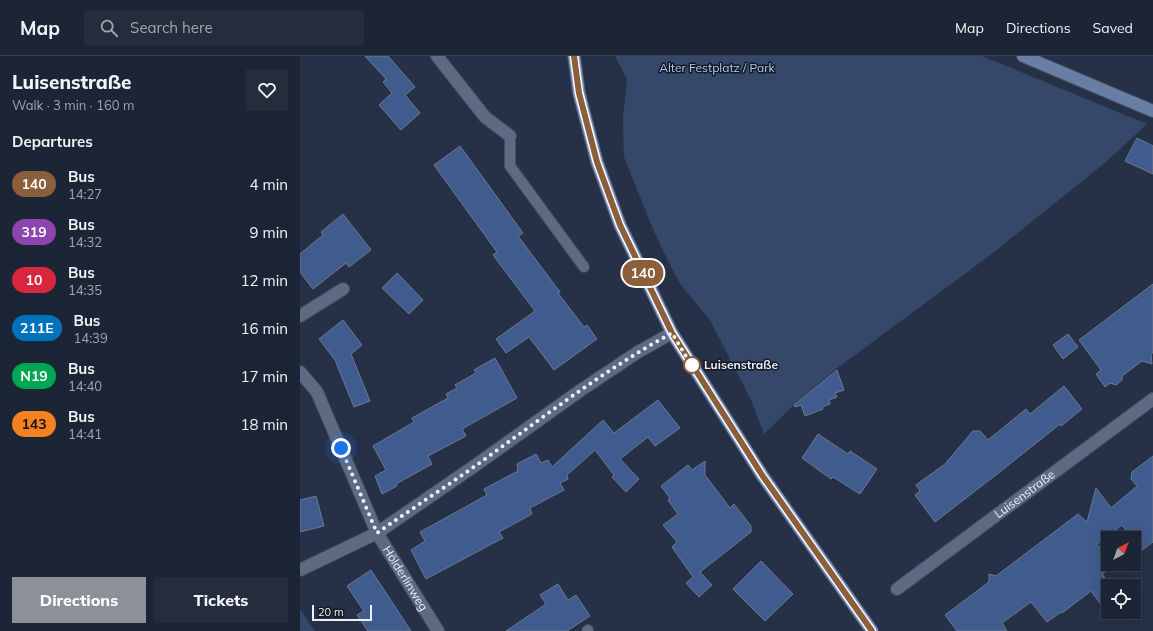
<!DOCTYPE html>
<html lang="en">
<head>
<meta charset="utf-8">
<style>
  body { margin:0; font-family:Mulish,sans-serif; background:#252d3d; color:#f1f3f6; height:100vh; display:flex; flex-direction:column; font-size:15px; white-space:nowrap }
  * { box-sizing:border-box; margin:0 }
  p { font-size:13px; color:#a0a5ad }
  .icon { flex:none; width:22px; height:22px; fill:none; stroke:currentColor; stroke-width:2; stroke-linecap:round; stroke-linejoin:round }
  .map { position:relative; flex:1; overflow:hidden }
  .drawer { display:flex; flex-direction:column; background:#1c2535; width:300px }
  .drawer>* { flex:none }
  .badge { padding:0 8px; border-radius:13px; font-size:14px; line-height:26px }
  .needle { width:26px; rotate:41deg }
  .controls { position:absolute; left:801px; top:475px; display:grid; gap:8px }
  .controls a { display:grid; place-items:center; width:40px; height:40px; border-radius:0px; background:#1c2535; box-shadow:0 4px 16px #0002,0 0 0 1px #3a4250; font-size:20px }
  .scale { position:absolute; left:12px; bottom:10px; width:60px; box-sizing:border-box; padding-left:4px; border:2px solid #ebf1fc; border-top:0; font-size:11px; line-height:14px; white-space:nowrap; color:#ebf1fc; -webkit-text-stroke:3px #141923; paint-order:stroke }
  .you { position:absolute; width:20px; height:20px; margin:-10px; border:3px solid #fff; border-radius:50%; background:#1a73e8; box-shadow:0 0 0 6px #1a73e833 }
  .map>.badge { position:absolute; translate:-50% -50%; box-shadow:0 0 0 2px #fff }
  h2 { padding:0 12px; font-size:15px; line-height:36px }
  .round { display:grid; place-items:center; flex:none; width:42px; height:42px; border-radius:0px; background:#252d3d }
  .head { display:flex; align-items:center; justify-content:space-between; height:68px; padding:0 12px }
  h1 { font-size:19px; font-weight:800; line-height:30px }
  .cta { display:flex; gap:8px; margin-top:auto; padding:8px 12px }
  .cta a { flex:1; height:46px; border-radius:0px; background:#8c9099; color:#fff; font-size:16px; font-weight:800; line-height:46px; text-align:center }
  .cta a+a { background:#252d3d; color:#f1f3f6 }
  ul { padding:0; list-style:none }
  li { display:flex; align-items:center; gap:12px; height:48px; padding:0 12px }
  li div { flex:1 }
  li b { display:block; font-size:15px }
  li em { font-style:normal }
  li .badge { min-width:44px; font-weight:700; text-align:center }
  header { display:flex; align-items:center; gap:24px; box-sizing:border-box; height:56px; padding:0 20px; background:#1c2535; border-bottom:1px solid #3a4250 }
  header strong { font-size:19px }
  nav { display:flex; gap:22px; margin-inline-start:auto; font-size:14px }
  .search { width:280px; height:36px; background:#252d3d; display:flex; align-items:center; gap:10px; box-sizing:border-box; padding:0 14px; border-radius:0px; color:#a0a5ad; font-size:15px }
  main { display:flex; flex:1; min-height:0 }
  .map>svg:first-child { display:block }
  .green { fill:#364869 }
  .building { fill:#405b8d; stroke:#6b7991 }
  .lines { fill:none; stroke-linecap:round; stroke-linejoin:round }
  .lane-casing { stroke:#434d5e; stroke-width:12 }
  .street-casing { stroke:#434d5e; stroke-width:14 }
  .secondary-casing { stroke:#434d5e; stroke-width:14 }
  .primary-casing { stroke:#434d5e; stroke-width:14 }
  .lane { stroke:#5d6a82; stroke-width:10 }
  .street { stroke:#5d6a82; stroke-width:12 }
  .secondary { stroke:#697ea4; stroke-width:12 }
  .primary { stroke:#7692c5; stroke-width:12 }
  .line-casing { stroke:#fff; stroke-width:9 }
  .line { stroke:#8b5e3c; stroke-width:6 }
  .walk { stroke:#ebf1fc; stroke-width:4; stroke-dasharray:0 7.2 }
  .stop-dot { fill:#fff; stroke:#8b5e3c; stroke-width:2 }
  .labels { text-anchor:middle; stroke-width:3; stroke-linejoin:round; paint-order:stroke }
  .park-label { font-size:12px; fill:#b2ccf9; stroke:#141923 }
  .stop-label { font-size:12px; font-weight:bold; fill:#ebf1fc; stroke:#141923; text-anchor:start }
  .street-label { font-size:12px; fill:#ebf1fc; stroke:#141923 }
</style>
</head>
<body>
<header>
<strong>Map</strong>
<div class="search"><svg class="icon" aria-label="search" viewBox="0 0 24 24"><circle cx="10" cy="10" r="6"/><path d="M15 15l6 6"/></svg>Search here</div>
<nav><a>Map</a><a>Directions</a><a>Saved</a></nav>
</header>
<main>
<section class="drawer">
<div class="head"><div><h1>Luisenstraße</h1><p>Walk · 3 min · 160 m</p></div><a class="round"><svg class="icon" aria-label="heart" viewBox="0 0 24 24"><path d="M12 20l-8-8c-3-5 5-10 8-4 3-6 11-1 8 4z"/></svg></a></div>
<h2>Departures</h2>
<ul>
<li><span class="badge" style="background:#8b5e3c;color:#fff">140</span><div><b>Bus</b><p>14:27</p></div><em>4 min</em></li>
<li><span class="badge" style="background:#8e44ad;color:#fff">319</span><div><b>Bus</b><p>14:32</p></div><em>9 min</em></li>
<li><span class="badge" style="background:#d7263d;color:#fff">10</span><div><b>Bus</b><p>14:35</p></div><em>12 min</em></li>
<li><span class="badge" style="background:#0072bc;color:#fff">211E</span><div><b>Bus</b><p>14:39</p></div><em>16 min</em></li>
<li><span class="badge" style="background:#00a651;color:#fff">N19</span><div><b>Bus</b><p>14:40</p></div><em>17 min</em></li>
<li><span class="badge" style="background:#f58220;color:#111">143</span><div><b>Bus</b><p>14:41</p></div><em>18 min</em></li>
</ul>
<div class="cta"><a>Directions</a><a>Tickets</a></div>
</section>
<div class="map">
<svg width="853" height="575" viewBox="0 0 853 575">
  <rect width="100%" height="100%" fill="#263147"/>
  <g class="green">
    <polygon points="315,0 682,0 847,68 806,106 689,200 536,313 499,344 464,378 451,344 410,264 381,229 368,205 353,173 324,101 323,62 327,23"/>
    <polygon points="0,553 15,575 0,575"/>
  </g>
  <g class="building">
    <polygon points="65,0 88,0 115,31 105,39 120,57 101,74 79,49 92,37 83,26 86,23"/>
    <polygon points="837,82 853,90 853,118 825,105"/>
    <polygon points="160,90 223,177 218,180 260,236 258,237 284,271 287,269 297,283 254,314 229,281 206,297 196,283 235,255 193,199 197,196 134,109"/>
    <polygon points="43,158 71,194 49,211 46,207 13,233 0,216 0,198 23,179 21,176"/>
    <polygon points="97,217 123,244 109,258 82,232"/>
    <polygon points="853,228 853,296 851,299 852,308 842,305 822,320 822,324 816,329 810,327 805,331 796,318 801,314 779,284"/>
    <polygon points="43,264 62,289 51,298 70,345 54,351 35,304 19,283"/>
    <polygon points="768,278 778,291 763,303 753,289"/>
    <polygon points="195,302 217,342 162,373 166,380 128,400 132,408 96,428 97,430 82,438 75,420 86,414 73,390 114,366 112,362 148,342 146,338 157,332 155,329 176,317 174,314"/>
    <polygon points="537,314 544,334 535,337 537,341 529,344 530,348 522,351 523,353 505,360 501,349 495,351 494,349"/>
    <polygon points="764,330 782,353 761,370 760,368 701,415 635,466 615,439 620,435 616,429 645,408 673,375 680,375 688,384 726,353 730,358"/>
    <polygon points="358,344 380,372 355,390 348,381 320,403 339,423 326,436 312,421 314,419 295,394 267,419 268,423 260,427 264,434 230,452 232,458 199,476 203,482 126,523 111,494 125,485 120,476 187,439 184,433 218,415 217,408 236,398 241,407 248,404 252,411 303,364 314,377"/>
    <polygon points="518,378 548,398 550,395 577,413 560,438 533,421 531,423 502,402"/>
    <polygon points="853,400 853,486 842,494 834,484 834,482 832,482 822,469 797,488 808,502 808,508 813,508 814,510 802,518 808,526 808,558 791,535 762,557 761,556 747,566 731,546 702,567 707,575 657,575 645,559 689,526 689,518 696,520 778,458 787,466 796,432 811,452 837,430 831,423 832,416"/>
    <polygon points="405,405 405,419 430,452 434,448 451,470 451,476 400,516 412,529 399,541 386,527 393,521 372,491 377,486 363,469 378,458 368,444 370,442 361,430 388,409 392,414"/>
    <polygon points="16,440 24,470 0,476 0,444"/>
    <polygon points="461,505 493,538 465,565 433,533"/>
    <polygon points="71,514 111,575 68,575 57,559 64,555 47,530"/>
    <polygon points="258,528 268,544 276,539 290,560 267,575 206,575 246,548 240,539"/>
  </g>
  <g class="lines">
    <g class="lane-casing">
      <g id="lane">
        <polyline points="210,80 210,110 284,211"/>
        <polyline points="287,575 288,574"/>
      </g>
    </g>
    <g class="street-casing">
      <g id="street">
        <polyline points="137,0 185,61 210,80"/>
        <polyline points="0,260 43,233"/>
        <path id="s1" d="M0 316 17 336 77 477 138 575"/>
        <polyline points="0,514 77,477 173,411 281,334 338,296 372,277"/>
        <path id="s2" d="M597 533 853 343"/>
      </g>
    </g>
    <g class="secondary-casing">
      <polyline id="secondary" points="723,0 853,55"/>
    </g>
    <g class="primary-casing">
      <polyline id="primary" points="274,0 279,37 297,106 320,169 372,277 462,419 572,575"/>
    </g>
    <use href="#lane" class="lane"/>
    <use href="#street" class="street"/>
    <use href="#secondary" class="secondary"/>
    <use href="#primary" class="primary"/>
  </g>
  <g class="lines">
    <g class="line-casing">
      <polyline id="line" points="274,0 279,37 297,106 320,169 372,277 462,419 572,575"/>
    </g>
    <use href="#line" class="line"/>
    <path class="walk" d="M41 392 77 477C113 452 150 428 185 403 246 359 306 313 372 277L393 312 392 309"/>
  </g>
  <circle class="stop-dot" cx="392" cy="309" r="8"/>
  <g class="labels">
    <g class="park-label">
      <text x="417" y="16">Alter Festplatz / Park</text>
    </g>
    <g class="stop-label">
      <text x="404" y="313">Luisenstraße</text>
    </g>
    <g class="street-label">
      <text dy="4" stroke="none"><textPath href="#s2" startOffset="159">Luisenstraße</textPath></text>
      <text dy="4" stroke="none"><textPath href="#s1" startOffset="233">Hölderlinweg</textPath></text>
    </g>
  </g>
</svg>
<div class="controls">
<a><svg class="needle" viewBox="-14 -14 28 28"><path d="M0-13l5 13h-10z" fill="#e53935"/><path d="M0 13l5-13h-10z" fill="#a0a5ad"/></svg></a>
<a><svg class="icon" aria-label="locate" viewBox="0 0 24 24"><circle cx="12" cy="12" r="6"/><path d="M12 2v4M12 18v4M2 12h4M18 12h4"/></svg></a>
</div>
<div class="scale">20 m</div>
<div class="you" style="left:41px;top:392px"></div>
<b class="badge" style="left:343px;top:217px;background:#8b5e3c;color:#fff">140</b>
</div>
</main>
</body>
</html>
